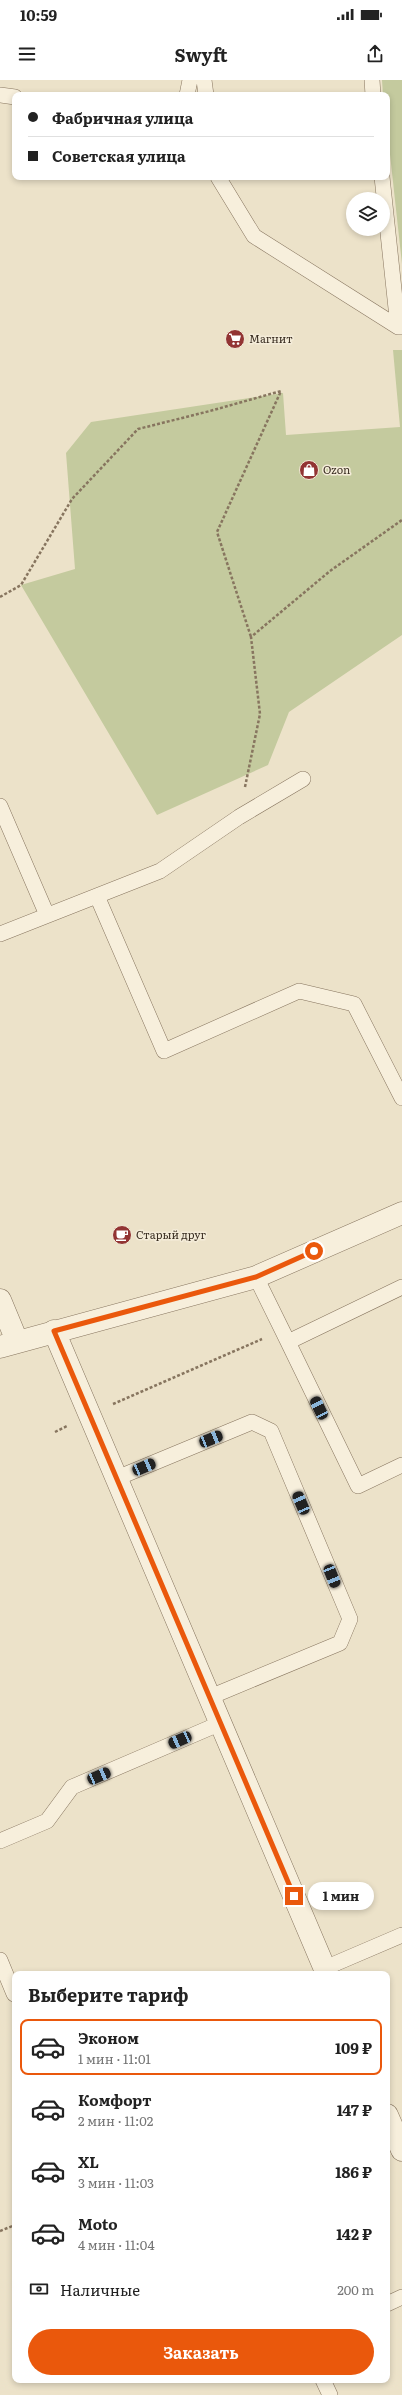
<!DOCTYPE html>
<html lang="ru">
<meta charset="utf-8">
<style>
:root{--surface:#fff;--page:#f2f2f2;--text:#222;--muted:#767676;--line:#e0e0e0;--accent:#ea580c}
body{margin:0;font-family:Literata,serif;background:var(--page);color:var(--text);height:100vh;display:flex;flex-direction:column;font-size:15px;white-space:nowrap}
*{box-sizing:border-box;margin:0}
p{font-size:13px;color:var(--muted)}
.icon{flex:none;width:22px;height:22px;fill:none;stroke:currentColor;stroke-width:2;stroke-linecap:round;stroke-linejoin:round}
.map{position:relative;flex:1;overflow:hidden}
.side{position:absolute;left:12px;top:1891px;width:378px;height:412px;display:flex;flex-direction:column;background:var(--surface);border-radius:8px;box-shadow:0 2px 6px #0003}
.side>*{flex:none}
.guide{position:absolute;left:12px;top:12px;width:378px;height:88px;border-radius:8px;box-shadow:0 2px 6px #0003;display:grid;align-content:center;height:88px;padding:0 16px;background:var(--surface)}
.tools{position:absolute;left:346px;top:112px;display:grid;gap:8px}
.tools a{display:grid;place-items:center;width:44px;height:44px;border-radius:50%;background:var(--surface);box-shadow:0 2px 6px #0003;font-size:20px}
.end{position:absolute;width:18px;height:18px;margin:-9px;border:5px solid #ea580c;background:#fff;box-shadow:0 0 0 2px #fff}
.from{border-radius:50%}
.bubble{position:absolute;height:28px;border-radius:14px;background:var(--surface);box-shadow:0 2px 6px #0003;font-size:13px;font-weight:700;line-height:28px;text-align:center}
.car{position:absolute;width:12px;height:24px;margin:-12px -6px;border-radius:5px;box-shadow:0 0 3px 1px #0007;background:linear-gradient(#222 24%,#8ab4d8 0 40%,#222 0 76%,#8ab4d8 0 86%,#222 0)}
.guide b{display:flex;align-items:center;gap:14px;height:38px;font-size:15px}
.guide b+b{border-top:1px solid var(--line)}
.guide i{width:10px;height:10px;background:var(--text)}
ul{padding:0;list-style:none}
li{display:flex;align-items:center;gap:12px;height:56px;margin:0 8px 6px;padding:0 8px;border:2px solid transparent;border-radius:8px}
li div{flex:1}
li b{display:block;font-size:15px}
li em{font-style:normal;font-weight:700}
li.selected{border-color:var(--accent)}
li>.icon{width:36px;height:36px;stroke-width:1.5}
h2{padding:0 16px;font-size:18px;line-height:48px}
.pay{display:flex;align-items:center;gap:10px;height:44px;padding:0 16px;font-size:15px}
.pay p{margin-inline-start:auto}
.cta{display:flex;gap:8px;margin-top:auto;padding:8px 16px}
.cta a{flex:1;height:46px;border-radius:24px;background:var(--accent);color:#fff;font-size:16px;font-weight:700;line-height:46px;text-align:center}
.status{display:flex;justify-content:space-between;align-items:center;height:28px;padding:0 20px;background:var(--surface);direction:ltr}
.status svg{height:11px;fill:currentColor}
header{display:flex;justify-content:space-between;align-items:center;height:52px;padding:0 16px;background:var(--surface);font-size:18px;font-weight:700}
.map>svg:first-child{display:block}
.green{fill:#c4ca9e}
.lines{fill:none;stroke-linecap:round;stroke-linejoin:round}
.service-casing{stroke:#87755f;stroke-width:16}
.minor-casing{stroke:#87755f;stroke-width:23}
.tertiary-casing{stroke:#87755f;stroke-width:23}
.path{stroke:#87755f;stroke-width:2.5;stroke-dasharray:3 2;stroke-linecap:butt}
.service{stroke:#f7efdc;stroke-width:15}
.minor{stroke:#f7efdc;stroke-width:22}
.tertiary{stroke:#f7efdc;stroke-width:22}
.route{stroke:#ea580c;stroke-width:5}
.labels{text-anchor:middle;stroke-width:3;stroke-linejoin:round;paint-order:stroke}
.poi-label{font-size:11px;fill:#392d21;stroke:#f4ecd9;text-anchor:start}
</style>
<div class="status"><b>10:59</b><svg viewBox="0 0 49 12"><path d="M0 12V9h3v3zM5 12V6h3v6zM10 12V3h3v9zM15 12V0h3v12zM26 1h20v11H26zM47 4h2v5h-2z"/></svg></div>
<header><svg class="icon" aria-label="menu" viewBox="0 0 24 24"><path d="M4 6h16M4 12h16M4 18h16"/></svg>Swyft<svg class="icon" aria-label="share" viewBox="0 0 24 24"><path d="M12 15V3M7 8l5-5 5 5M5 13v7h14v-7"/></svg></header>
<div class="map">
<svg width="402" height="2315" viewBox="0 0 402 2315">
<rect width="100%" height="100%" fill="#ece2c9"/>
<!-- green -->
<path class="green" d="M382 0H402V184L387 47V15H383Z
M393 270H402V555L289 632 268 685 157 735 21 505 75 489 66 373 91 342 283 313 286 355 400 347Z"/>
<g class="lines">
<defs>
<path id="service" d="M204 0 206 15
M372 0 373 15
M0 15 15 17
M187 15 190 0
M218 97 254 156 398 247
M382 97 398 247H402
M0 726 47 835
M97 816 164 971 299 911 354 924 402 1018
M0 854 160 791 239 737 303 699
M256 1197 288 1262 402 1207
M288 1262 358 1406 402 1385
M117 1398 252 1342 271 1351 350 1539 340 1563 210 1617
M0 1761 47 1741 72 1707 221 1643
M0 1880 14 1914
M325 1888 402 1855
M387 2224 402 2217
M323 2300 330 2315"/>
<path id="minor" d="M0 1220 17 1261
M54 1251 327 1894
M387 2035 402 2070"/>
<path id="tertiary" d="M0 1267 256 1197 402 1133"/>
</defs>
<!-- service casing -->
<use href="#service" class="service-casing"/>
<!-- minor casing -->
<use href="#minor" class="minor-casing"/>
<!-- tertiary casing -->
<use href="#tertiary" class="tertiary-casing"/>
<!-- path -->
<path class="path" d="M0 517 21 505 72 419 138 349 210 331 281 311 217 452 251 557
M245 707 260 634 251 557 330 491 402 440
M113 1324 262 1259
M55 1352 67 1346
M0 2151 15 2145"/>
<!-- service -->
<use href="#service" class="service"/>
<!-- minor -->
<use href="#minor" class="minor"/>
<!-- tertiary -->
<use href="#tertiary" class="tertiary"/>
</g>
<g class="lines">
<!-- route -->
<path class="route" d="M294 1816 54 1251 256 1197 314 1171"/>
</g>
<!-- icons -->
<defs>
<symbol id="supermarket-disc" viewBox="-11 -11 22 22"><circle r="9.5" fill="#923433" stroke="#f4ecd9"/><path d="M-6-5.5h2.5l.6 2H6L4.5 2H-2.5L-4.4-4H-6ZM-1.5 3.2a1.3 1.3 0 1 0 .1 0ZM3 3.2a1.3 1.3 0 1 0 .1 0Z" fill="#fff"/></symbol>
<symbol id="shop-disc" viewBox="-11 -11 22 22"><circle r="9.5" fill="#923433" stroke="#f4ecd9"/><path d="M-5-2.5h2.3a2.7 3.5 0 0 1 5.4 0H5L5.5 6h-11ZM-1.5-2.5h3a1.5 2.3 0 0 0-3 0Z" fill="#fff"/></symbol>
<symbol id="cafe-disc" viewBox="-11 -11 22 22"><circle r="9.5" fill="#923433" stroke="#f4ecd9"/><path d="M-5.5-4.5H6V0H3Q3 3.5 0 3.5H-2.5Q-5.5 3.5-5.5 0ZM3-3.2v2h1.7v-2ZM-6 4.5H4V6H-6Z" fill="#fff"/></symbol>
</defs>
<g fill-rule="evenodd">
<use href="#supermarket-disc" x="224" y="248" width="22" height="22"/>
<use href="#shop-disc" x="298" y="379" width="22" height="22"/>
<use href="#cafe-disc" x="111" y="1144" width="22" height="22"/>
</g>
<g class="labels">
<!-- poi labels -->
<g class="poi-label">
<text x="249" y="263">Магнит</text>
<text x="323" y="394">Ozon</text>
<text x="136" y="1159">Старый друг</text>
</g>
</g>
</svg>
<div class="tools">
<a><svg class="icon" aria-label="layers" viewBox="0 0 24 24"><path d="M12 4l9 5-9 5-9-5zM3 14l9 5 9-5"/></svg></a>
</div>
<i class="end from" style="left:314px;top:1171px"></i>
<i class="end" style="left:294px;top:1816px"></i>
<div class="bubble" style="left:308px;top:1802px;width:66px">1 мин</div>
<i class="car" style="left:319px;top:1328px;rotate:334deg"></i>
<i class="car" style="left:211px;top:1359px;rotate:68deg"></i>
<i class="car" style="left:144px;top:1387px;rotate:67deg"></i>
<i class="car" style="left:301px;top:1423px;rotate:337deg"></i>
<i class="car" style="left:332px;top:1496px;rotate:158deg"></i>
<i class="car" style="left:180px;top:1660px;rotate:246deg"></i>
<i class="car" style="left:99px;top:1696px;rotate:67deg"></i>
<div class="guide">
<b><i class="from"></i>Фабричная улица</b>
<b><i></i>Советская улица</b>
</div>
<section class="side">
<h2>Выберите тариф</h2>
<ul>
<li class="selected"><svg class="icon" aria-label="car" viewBox="0 0 24 24"><path d="M5 17H2v-5l4-1 3-4h7l3 4 3 1v5h-3M9 17h6M6 11h13"/><circle cx="7" cy="17" r="2"/><circle cx="17" cy="17" r="2"/></svg><div><b>Эконом</b><p>1 мин · 11:01</p></div><em>109 ₽</em></li>
<li><svg class="icon" aria-label="car" viewBox="0 0 24 24"><path d="M5 17H2v-5l4-1 3-4h7l3 4 3 1v5h-3M9 17h6M6 11h13"/><circle cx="7" cy="17" r="2"/><circle cx="17" cy="17" r="2"/></svg><div><b>Комфорт</b><p>2 мин · 11:02</p></div><em>147 ₽</em></li>
<li><svg class="icon" aria-label="car" viewBox="0 0 24 24"><path d="M5 17H2v-5l4-1 3-4h7l3 4 3 1v5h-3M9 17h6M6 11h13"/><circle cx="7" cy="17" r="2"/><circle cx="17" cy="17" r="2"/></svg><div><b>XL</b><p>3 мин · 11:03</p></div><em>186 ₽</em></li>
<li><svg class="icon" aria-label="car" viewBox="0 0 24 24"><path d="M5 17H2v-5l4-1 3-4h7l3 4 3 1v5h-3M9 17h6M6 11h13"/><circle cx="7" cy="17" r="2"/><circle cx="17" cy="17" r="2"/></svg><div><b>Moto</b><p>4 мин · 11:04</p></div><em>142 ₽</em></li>
</ul>
<div class="pay"><svg class="icon" aria-label="cash" viewBox="0 0 24 24"><path d="M3 7h18v10H3z"/><circle cx="12" cy="12" r="2"/></svg>Наличные<p>200 m</p></div>
<div class="cta"><a>Заказать</a></div>
</section>
</div>
